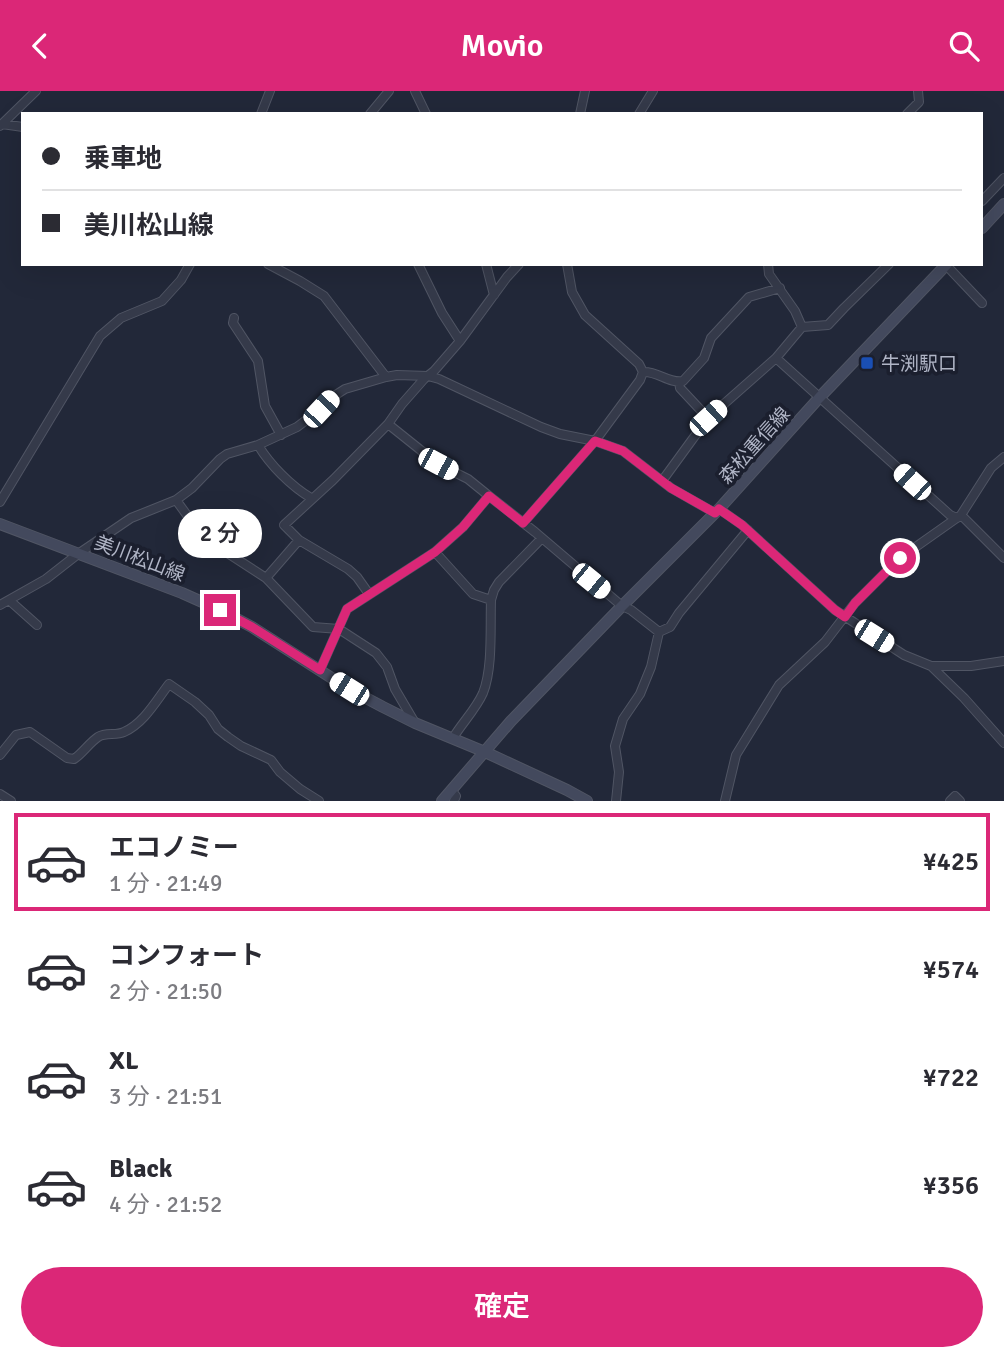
<!DOCTYPE html>
<html lang="ja">
<meta charset="utf-8">
<style>
:root{--surface:#fff;--page:#f2f2f3;--text:#2b2b33;--muted:#7c7c81;--line:#e1e1e2;--accent:#db2777}
body{margin:0;font-family:Signika,"Noto Sans JP",sans-serif;background:var(--page);color:var(--text);height:100vh;display:flex;flex-direction:column;font-size:26px;white-space:nowrap}
*{box-sizing:border-box;margin:0}
p{font-size:23px;color:var(--muted)}
.icon{flex:none;width:38px;height:38px;fill:none;stroke:currentColor;stroke-width:2;stroke-linecap:round;stroke-linejoin:round}
.map{position:relative;height:710px;overflow:hidden}
.side{display:flex;flex-direction:column;background:var(--surface);flex:1}
.side>*{flex:none}
.banner{position:absolute;left:21px;top:21px;width:962px;height:154px;border-radius:0px;box-shadow:0 7px 28px #0002;display:grid;align-content:center;height:154px;padding:0 21px;background:var(--surface)}
.end{position:absolute;width:32px;height:32px;margin:-16px;border:9px solid #db2777;background:#fff;box-shadow:0 0 0 4px #fff}
.from{border-radius:50%}
.bubble{position:absolute;height:49px;border-radius:24px;background:var(--surface);box-shadow:0 7px 28px #0002;font-size:23px;font-weight:600;line-height:49px;text-align:center}
.car{position:absolute;width:21px;height:42px;margin:-21px -10px;border-radius:9px;box-shadow:0 0 5px 2px #0007;background:linear-gradient(#fff 24%,#345 0 40%,#fff 0 76%,#345 0 86%,#fff 0)}
.banner b{display:flex;align-items:center;gap:24px;height:66px;font-size:26px}
.banner b+b{border-top:2px solid var(--line)}
.banner i{width:18px;height:18px;background:var(--text)}
ul{padding:12px 0 0;list-style:none}
li{display:flex;align-items:center;gap:21px;height:98px;margin:0 14px 10px;padding:0 7px;border:4px solid transparent;border-radius:0px}
li div{flex:1}
li b{display:block;font-size:26px}
li em{font-style:normal;font-weight:600}
li.current{border-color:var(--accent)}
li>.icon{width:63px;height:63px;stroke-width:1.5}
.cta{display:flex;gap:14px;margin-top:auto;padding:14px 21px}
.cta a{flex:1;height:80px;border-radius:42px;background:var(--accent);color:#fff;font-size:28px;font-weight:600;line-height:80px;text-align:center}
header{display:flex;justify-content:space-between;align-items:center;height:91px;padding:0 21px;background:var(--accent);color:#fff;font-size:32px;font-weight:600}
.map>svg:first-child{display:block}
.lines{fill:none;stroke-linecap:round;stroke-linejoin:round}
.street-casing{stroke:#505564;stroke-width:10}
.secondary-casing{stroke:#505564;stroke-width:12}
.street{stroke:#353a4a;stroke-width:8}
.secondary{stroke:#43495d;stroke-width:10}
.route{stroke:#db2777;stroke-width:9}
.transit-dot{fill:#1a4fb4;stroke:#1b1f2e;stroke-width:2.5}
.labels{text-anchor:middle;stroke-width:7;stroke-linejoin:round;paint-order:stroke}
.poi-label{font-size:19px;fill:#b0b5c6;stroke:#1b1f2e;text-anchor:start}
.street-label{font-size:19px;fill:#b0b5c6;stroke:#1b1f2e}
</style>
<header><svg class="icon" aria-label="back" viewBox="0 0 24 24"><path d="M15 5l-7 7 7 7"/></svg>Movio<svg class="icon" aria-label="search" viewBox="0 0 24 24"><circle cx="10" cy="10" r="6"/><path d="M15 15l6 6"/></svg></header>
<div class="map">
<svg width="1004" height="710" viewBox="0 0 1004 710">
<rect width="100%" height="100%" fill="#222839"/>
<g class="lines">
<defs>
<path id="street" d="M415 0 426 23
M261 23 270 0
M370 23 389 0
M580 23 585 0
M639 23 653 0
M907 23 919 11 918 0
M2 33 23 36
M0 35 36 0
M982 110 1004 87
M268 173 300 190 324 205 386 286
M418 173 442 222 460 250
M486 173 494 204
M768 173 769 183 795 220 802 236
M946 174 982 212
M234 227 233 232 258 270 265 315 281 344
M776 267 950 424 957 427
M643 281C658 280 669 293 683 290L704 267 711 247 749 206 780 197
M679 291 680 297 708 327
M388 333 438 373 468 388 489 405
M258 354C270 374 291 395 311 407
M662 390 708 327 776 267 802 236 828 234 844 217 889 173
M176 409 200 442 209 450 266 487 313 536 339 538 376 562 387 576 395 598 415 632
M0 411 100 245 121 227 162 210 181 189 190 173
M719 418 742 434 835 519 904 564 931 575H971L1004 570
M961 424 1004 467
M523 432 595 350 640 289 643 281 639 273 585 224 572 201 567 173
M435 461 473 503 491 509
M266 487 299 449
M369 503 357 486 348 478 299 449 284 434 333 389 388 333 402 313 424 288 434 280 460 250 507 186 519 173
M9 509 37 534
M0 514 46 488 78 463 131 427 176 409 192 397 220 368 227 363 258 354 297 336 321 318 334 305 345 298 386 286 397 284 428 285 439 288 541 336 560 343 595 350 623 360 671 397 715 422
M659 541 670 536 679 522 748 439
M931 575 964 607 1004 652
M320 579 347 518 435 461 463 436 489 405 535 441 622 515 631 519 659 541 651 576 640 603 623 628 615 655 619 681 616 710
M453 647C462 632 476 618 483 602 493 577 490 536 491 509L494 499 499 491 542 447
M0 664 16 644 30 641 67 667 74 668C83 662 89 652 98 646 106 641 116 645 124 641 144 632 156 610 169 593L195 611 209 624 218 638 228 646 241 655 271 669 280 681 300 698 319 710
M452 700 456 705 454 710
M0 703 11 710
M725 710 736 664 779 594 825 551 855 512 900 467 961 424 991 377 1004 366
M950 710 955 705 960 710"/>
<path id="secondary" d="M982 137 1004 113
M0 433 182 502 220 519 252 536 349 598 383 616 415 632 485 661 567 699 587 710
M442 710 511 630 622 515 719 418 819 307 947 173"/>
</defs>
<!-- street casing -->
<use href="#street" class="street-casing"/>
<!-- secondary casing -->
<use href="#secondary" class="secondary-casing"/>
<!-- street -->
<use href="#street" class="street"/>
<!-- secondary -->
<use href="#secondary" class="secondary"/>
</g>
<g class="lines">
<!-- route -->
<path class="route" d="M220 519 252 536 320 579 347 518 435 461 463 436 489 405 523 432 595 350 623 360 671 397 715 422 719 418 742 434 835 519 845 526 855 512 900 467"/>
</g>
<!-- markers -->
<rect class="transit-dot" x="860" y="265" width="14" height="14" rx="3.5"/>
<g class="labels">
<!-- poi labels -->
<g class="poi-label">
<text x="881" y="279">牛渕駅口</text>
</g>
<!-- street labels -->
<g class="street-label">
<text transform="translate(754 354) rotate(-48)" y="7">森松重信線</text>
<text transform="translate(140 467) rotate(21)" y="7">美川松山線</text>
</g>
</g>
</svg>
<i class="end from" style="left:900px;top:467px"></i>
<i class="end" style="left:220px;top:519px"></i>
<div class="bubble" style="left:178px;top:418px;width:84px">2 分</div>
<i class="car" style="left:321px;top:318px;rotate:43deg"></i>
<i class="car" style="left:708px;top:327px;rotate:48deg"></i>
<i class="car" style="left:438px;top:373px;rotate:118deg"></i>
<i class="car" style="left:912px;top:391px;rotate:312deg"></i>
<i class="car" style="left:591px;top:490px;rotate:129deg"></i>
<i class="car" style="left:874px;top:545px;rotate:122deg"></i>
<i class="car" style="left:349px;top:598px;rotate:302deg"></i>
<div class="banner">
<b><i class="from"></i>乗車地</b>
<b><i></i>美川松山線</b>
</div>
</div>
<section class="side">
<ul>
<li class="current"><svg class="icon" aria-label="car" viewBox="0 0 24 24"><path d="M5 17H2v-5l4-1 3-4h7l3 4 3 1v5h-3M9 17h6M6 11h13"/><circle cx="7" cy="17" r="2"/><circle cx="17" cy="17" r="2"/></svg><div><b>エコノミー</b><p>1 分 · 21:49</p></div><em>¥425</em></li>
<li><svg class="icon" aria-label="car" viewBox="0 0 24 24"><path d="M5 17H2v-5l4-1 3-4h7l3 4 3 1v5h-3M9 17h6M6 11h13"/><circle cx="7" cy="17" r="2"/><circle cx="17" cy="17" r="2"/></svg><div><b>コンフォート</b><p>2 分 · 21:50</p></div><em>¥574</em></li>
<li><svg class="icon" aria-label="car" viewBox="0 0 24 24"><path d="M5 17H2v-5l4-1 3-4h7l3 4 3 1v5h-3M9 17h6M6 11h13"/><circle cx="7" cy="17" r="2"/><circle cx="17" cy="17" r="2"/></svg><div><b>XL</b><p>3 分 · 21:51</p></div><em>¥722</em></li>
<li><svg class="icon" aria-label="car" viewBox="0 0 24 24"><path d="M5 17H2v-5l4-1 3-4h7l3 4 3 1v5h-3M9 17h6M6 11h13"/><circle cx="7" cy="17" r="2"/><circle cx="17" cy="17" r="2"/></svg><div><b>Black</b><p>4 分 · 21:52</p></div><em>¥356</em></li>
</ul>
<div class="cta"><a>確定</a></div>
</section>
